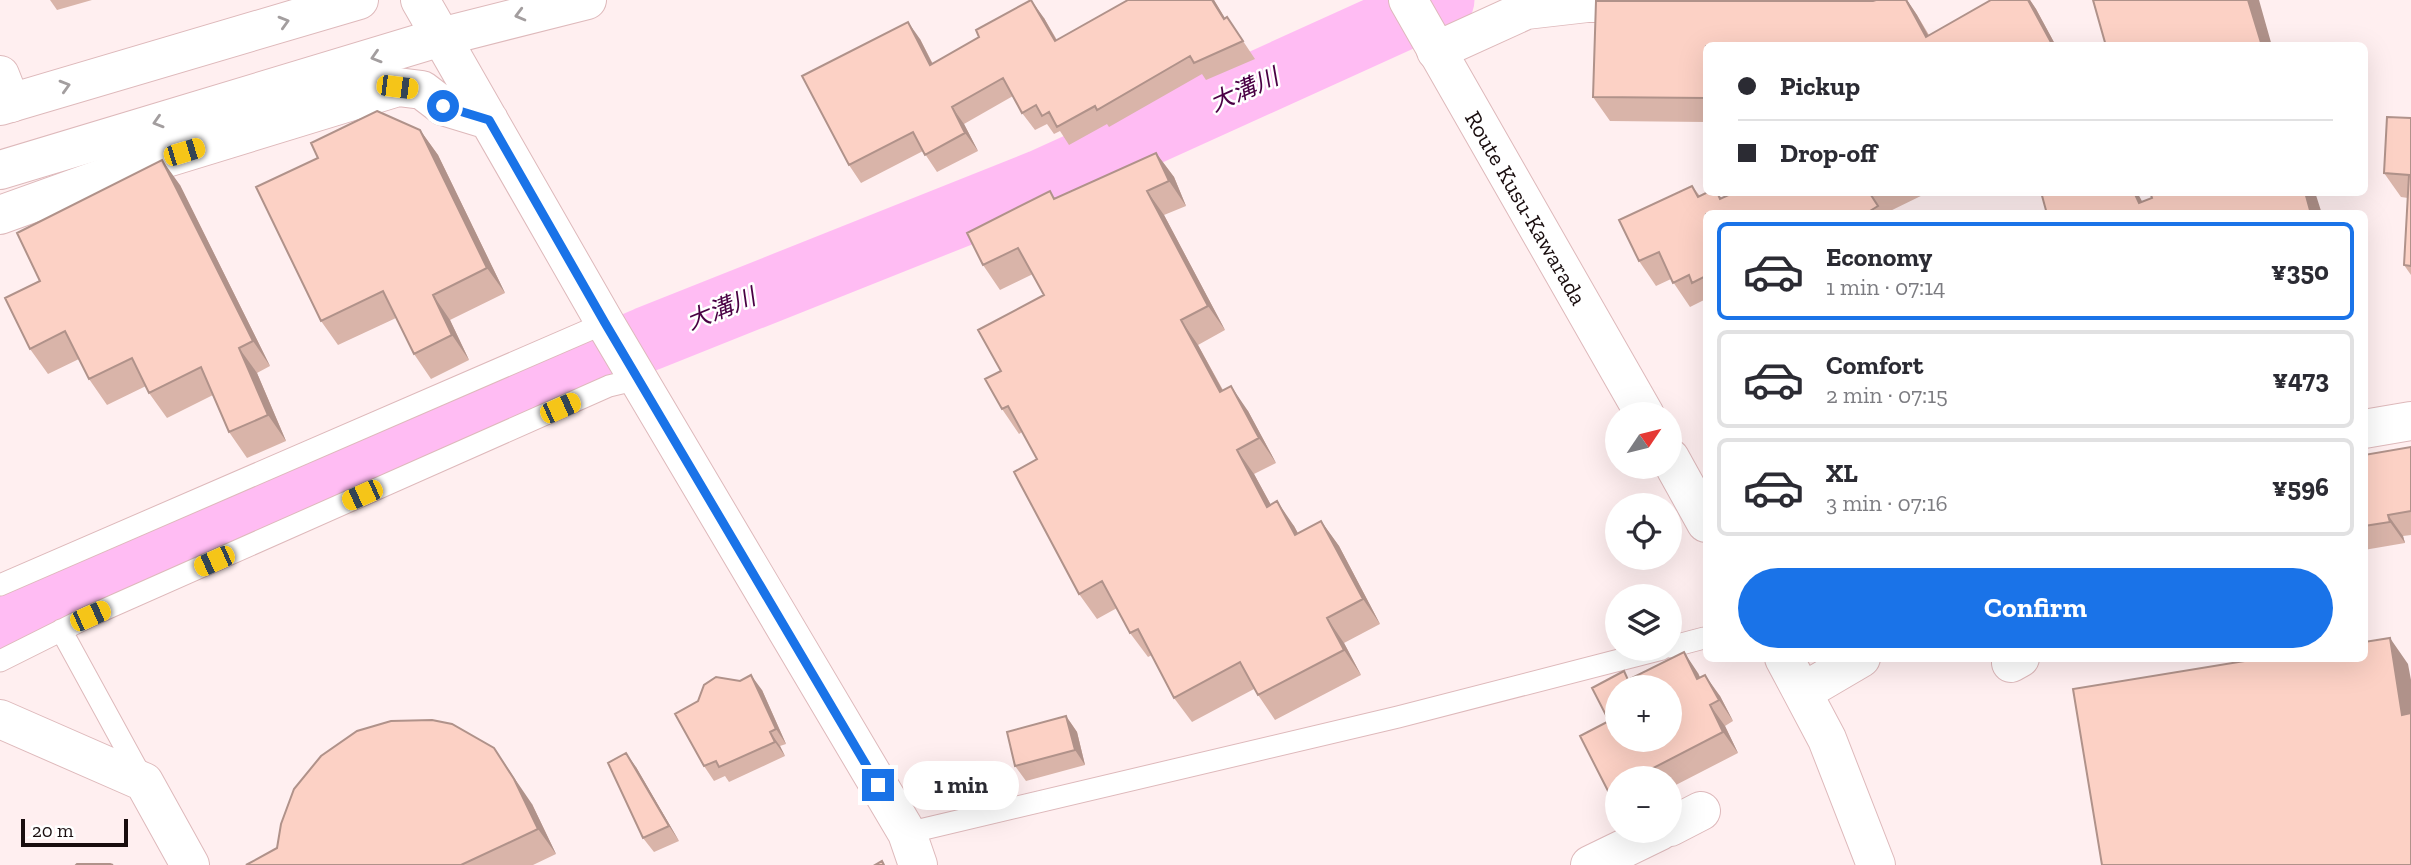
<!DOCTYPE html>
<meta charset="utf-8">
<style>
:root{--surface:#fff;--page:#f2f2f3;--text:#2b2b33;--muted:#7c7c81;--line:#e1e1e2;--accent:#1a73e8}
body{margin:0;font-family:"Zilla Slab","Noto Sans JP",serif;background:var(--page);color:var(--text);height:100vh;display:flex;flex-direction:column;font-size:26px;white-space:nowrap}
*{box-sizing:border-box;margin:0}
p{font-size:23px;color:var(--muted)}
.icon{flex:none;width:38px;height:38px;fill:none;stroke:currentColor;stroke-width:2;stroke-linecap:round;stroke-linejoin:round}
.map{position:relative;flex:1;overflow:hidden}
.drawer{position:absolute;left:1703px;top:210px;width:665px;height:452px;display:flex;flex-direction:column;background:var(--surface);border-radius:10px;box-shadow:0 7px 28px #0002}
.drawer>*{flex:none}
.guide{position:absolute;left:1703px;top:42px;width:665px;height:154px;border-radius:10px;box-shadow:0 7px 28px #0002;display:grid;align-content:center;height:154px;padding:0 35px;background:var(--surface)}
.needle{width:46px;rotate:55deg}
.tools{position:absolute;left:1605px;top:402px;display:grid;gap:14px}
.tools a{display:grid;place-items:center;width:77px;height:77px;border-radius:50%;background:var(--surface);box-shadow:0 7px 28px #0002;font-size:35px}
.scale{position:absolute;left:21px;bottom:18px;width:107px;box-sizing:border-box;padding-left:7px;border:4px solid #190d0e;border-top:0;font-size:19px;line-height:24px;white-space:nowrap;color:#190d0e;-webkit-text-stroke:5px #fff;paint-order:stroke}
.end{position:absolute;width:32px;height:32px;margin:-16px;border:9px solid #1a73e8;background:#fff;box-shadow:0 0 0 4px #fff}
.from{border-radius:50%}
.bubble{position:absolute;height:49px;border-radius:24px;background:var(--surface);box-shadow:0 7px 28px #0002;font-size:23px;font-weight:700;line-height:49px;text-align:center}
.car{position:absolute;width:21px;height:42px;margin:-21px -10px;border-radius:9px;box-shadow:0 0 5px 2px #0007;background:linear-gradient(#f5c518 24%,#345 0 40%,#f5c518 0 76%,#345 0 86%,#f5c518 0)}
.guide b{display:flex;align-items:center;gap:24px;height:66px;font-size:26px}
.guide b+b{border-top:2px solid var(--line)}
.guide i{width:18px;height:18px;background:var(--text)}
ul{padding:12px 0 0;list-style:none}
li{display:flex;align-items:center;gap:21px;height:98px;margin:0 14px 10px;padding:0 21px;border:4px solid var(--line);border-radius:10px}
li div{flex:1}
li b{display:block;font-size:26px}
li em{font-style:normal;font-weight:700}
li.current{border-color:var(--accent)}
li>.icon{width:63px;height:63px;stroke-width:1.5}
.button{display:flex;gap:14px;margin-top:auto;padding:14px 35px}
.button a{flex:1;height:80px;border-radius:42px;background:var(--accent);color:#fff;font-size:28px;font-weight:700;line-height:80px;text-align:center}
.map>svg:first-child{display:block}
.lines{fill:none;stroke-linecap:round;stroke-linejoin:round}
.river{stroke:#ffbcf3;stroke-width:65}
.service-casing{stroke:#deb9bb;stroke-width:23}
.minor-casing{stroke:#deb9bb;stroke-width:40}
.secondary-casing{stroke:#deb9bb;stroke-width:40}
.trunk-casing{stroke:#deb9bb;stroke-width:40}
.service{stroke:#fff;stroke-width:21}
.minor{stroke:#fff;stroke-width:38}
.secondary{stroke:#fff;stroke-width:38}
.trunk{stroke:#fff;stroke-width:38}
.wall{fill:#d9b4a9}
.shaded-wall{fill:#b0928a}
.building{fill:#fcd1c5;stroke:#b0928a;stroke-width:2;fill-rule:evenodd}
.oneway{stroke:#a39e9f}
.route{stroke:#1a73e8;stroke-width:9}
.labels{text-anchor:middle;stroke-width:5;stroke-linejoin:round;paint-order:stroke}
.street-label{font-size:23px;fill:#190d0e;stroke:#fff}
.water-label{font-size:24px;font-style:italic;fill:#4a0044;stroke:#fff}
</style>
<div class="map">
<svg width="2411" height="865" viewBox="0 0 2411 865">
<rect width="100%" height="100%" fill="#ffeff0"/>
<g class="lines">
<!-- river -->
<path class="river" d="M0 617 647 339 1041 182 1442 0"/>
<defs>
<path id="service" d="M0 585 605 323
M61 630 142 778
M1670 647 1704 638
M0 661 90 616 609 386 638 379
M907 833 1398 717 1662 649"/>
<path id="minor" d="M420 0 605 323 907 833 918 865
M1436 51 1526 10 1587 3H1647
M0 75 11 103
M0 215 111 175 398 87 422 90 443 106 489 120
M2364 429 2411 421
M2011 663 2020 658
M1803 692 1861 658
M0 719 144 782 190 865
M1670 827 1701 811
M1590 865 1660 831"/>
<path id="secondary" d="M1408 0 1645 415
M1670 458 1706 523
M1784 658 1827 739 1876 865"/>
<path id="trunk" d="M0 106 359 0
M0 170 441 37 587 0"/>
</defs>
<!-- service casing -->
<use href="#service" class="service-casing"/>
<!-- minor casing -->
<use href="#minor" class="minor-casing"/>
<!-- secondary casing -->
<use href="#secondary" class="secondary-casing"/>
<!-- trunk casing -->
<use href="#trunk" class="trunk-casing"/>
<!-- service -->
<use href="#service" class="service"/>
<!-- minor -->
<use href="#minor" class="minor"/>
<!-- secondary -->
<use href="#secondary" class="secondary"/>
<!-- trunk -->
<use href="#trunk" class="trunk"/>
</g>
<!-- wall -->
<path class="wall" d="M50 0H92L57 10Z
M1128 0H1214L1225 18 1227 17 1255 59 1206 80 1202 74 1109 127 1107 124 1069 145 1060 131 1054 134 1047 124 1035 130 1022 113 1013 96 964 124 978 151 937 172 923 151 861 183 849 165 920 39 933 64 1044 18 1057 40Z
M1876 0H1907L1917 15 1929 35 1991 0H2030L2036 9 2056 46H1706V122L1610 121 1593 97 1596 1H1873Z
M2411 118V275L2404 265 2408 198 2401 197 2384 173Z
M420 130 438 155 505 293 450 320 469 360 431 379 414 354 396 318 338 345 321 321Z
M1156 153 1174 177 1186 206 1164 215 1225 330 1198 345 1223 390 1248 411 1276 463 1254 474 1271 505 1294 526 1298 533 1321 521 1339 546 1380 624 1344 643 1361 675 1275 720 1254 689 1192 722 1174 698 1152 655 1148 657 1130 633 1117 608 1097 619 1079 594 1037 459 1022 432 1019 434 1002 409 1001 371 1044 295 1033 274 1000 290 983 265 1055 198Z
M180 185 270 366 257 373 286 441 247 458 229 432 213 395 167 418 149 393 146 386 107 405 89 379 79 359 48 374 30 349 40 281Z
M1692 186 1700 196 1708 192H1717L1722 199 1735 192H1929L1884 214H1706V303L1704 300 1690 307 1671 279 1656 286 1639 261Z
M2411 447V535L2403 536 2405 543 2364 550V455Z
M1698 673 1700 678 1720 696 1733 721 1725 726 1738 753 1670 788V779H1617V803L1608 791 1609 721 1629 679Z
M762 690 786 744 780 746 785 756 729 782 725 776 714 781 704 766Z
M1066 716 1077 732 1085 765 1026 781 1015 766Z
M636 767 679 841 654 852 643 838Z
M532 804 556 854 533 865H246L277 848Z"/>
<!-- shaded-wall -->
<path class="shaded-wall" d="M1031 0 1044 18 1067 59 1055 41Z
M1212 0H1214L1236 37 1224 19Z
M1906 0H1907L1917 15 1934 46 1926 37Z
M2028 0H2030L2036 9 2056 46H2053Z
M2248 0H2259L2272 46H2262Z
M908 22 920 39 942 83 930 65Z
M952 107 964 124 978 151 965 133Z
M420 130 438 155 505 293 487 268Z
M1156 153 1174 177 1186 206 1169 181Z
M162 160 180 185 270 366 253 341Z
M1147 191 1164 215 1225 330 1208 306Z
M2134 192H2137L2149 214 2139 203Z
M2305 192H2315L2322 214H2311Z
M433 295 450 320 469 360 452 335Z
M1181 320 1198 345 1237 417 1220 392Z
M239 348 257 373 286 441 268 415Z
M1231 386 1248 411 1276 463 1259 438Z
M1237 450 1254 474 1285 531 1267 507Z
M1277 501 1294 526 1312 560 1295 535Z
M2388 515 2403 536 2405 543 2390 522Z
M1321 521 1339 546 1380 624 1363 599Z
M1327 618 1344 643 1361 675 1344 650Z
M2390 638 2408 664 2411 680V727L2402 715Z
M1684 652 1698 673 1711 700 1697 679Z
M751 675 762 690 786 744 776 729Z
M1705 675 1720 696 1733 721 1719 700Z
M1710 705 1725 726 1738 753 1723 732Z
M1066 716 1077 732 1085 765 1075 750Z
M770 732 780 746 785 756 775 742Z
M494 748 532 804 556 854 538 829Z
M626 753 636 767 679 841 669 826Z"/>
<!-- building -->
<path class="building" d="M1031 0 1055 41 1128 0H1212L1224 19 1227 17 1243 41 1194 63 1190 56 1097 110 1095 106 1057 127 1049 112 1042 116 1036 105 1022 113 1003 78 952 107 965 133 925 155 913 132 849 165 802 76 908 22 930 65 979 37 976 30Z
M1876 0H1906L1926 37 1991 0H2028L2053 46H1706V98L1593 97 1596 1H1873Z
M2093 0H2248L2262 46H2106Z
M377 111 420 130 487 268 433 295 452 335 414 354 383 291 321 321 256 187 318 158 311 143Z
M2387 117 2411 118V266L2404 265 2409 175 2384 173Z
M1156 153 1169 181 1147 191 1208 306 1181 320 1220 392 1231 386 1259 438 1237 450 1267 507 1277 501 1295 535 1321 521 1363 599 1327 618 1344 650 1258 695 1240 662 1174 698 1138 629 1130 633 1102 581 1079 594 1014 472 1037 459 1008 406 1002 409 985 379 1001 371 978 330 1044 295 1018 248 983 265 967 233 1050 191 1054 199Z
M162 160 253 341 239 348 268 415 229 432 201 367 149 393 132 358 89 379 65 331 30 349 5 298 40 281 17 233Z
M1692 186 1698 197 1708 192H1717L1720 199 1735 192H1869L1878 206 1865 214H1706V276L1692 283 1689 275 1673 283 1659 252 1639 261 1619 220Z
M2041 192H2134L2139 203 2152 198 2150 192H2305L2311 214H2047Z
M2411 447V511L2388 515 2390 522 2364 526V455Z
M2390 638 2402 715 2411 713V865H2102L2073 689 2263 658H2364V642Z
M1684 652 1697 679 1705 675 1719 700 1710 705 1723 732 1632 779H1617V787L1608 791 1580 736 1609 721 1592 688 1624 671 1628 680ZM1617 688H1670V740H1617Z
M751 675 776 729 770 732 775 742 719 767 716 761 704 766 675 714 698 701 704 685 716 677 740 681Z
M1066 716 1075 750 1015 766 1007 732Z
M432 720 452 724 494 748 514 779 538 829 461 865H246L277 848 281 824 294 789 321 756 357 731 391 721Z
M626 753 669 826 643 838 608 763Z
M882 861 884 865H875Z
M77 864H110L113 865H76Z"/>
<!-- one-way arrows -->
<defs><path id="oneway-chevron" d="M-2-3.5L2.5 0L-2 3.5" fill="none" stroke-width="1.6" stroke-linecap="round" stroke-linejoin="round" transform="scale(1.75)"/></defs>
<g class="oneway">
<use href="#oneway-chevron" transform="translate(520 15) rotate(165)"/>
<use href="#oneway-chevron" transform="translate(284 22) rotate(-16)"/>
<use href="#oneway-chevron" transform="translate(376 57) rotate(163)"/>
<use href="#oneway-chevron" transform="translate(65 86) rotate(-16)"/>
<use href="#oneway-chevron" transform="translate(158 122) rotate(163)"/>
</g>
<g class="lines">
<!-- route -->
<path class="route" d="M443 106 489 120 605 323 878 785"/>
</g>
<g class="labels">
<!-- street labels -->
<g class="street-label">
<text transform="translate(1526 208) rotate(60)" y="8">Route Kusu-Kawarada</text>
</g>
<!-- water labels -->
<g class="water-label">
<text transform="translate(1244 90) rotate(-24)" y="8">大溝川</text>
<text transform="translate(721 309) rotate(-22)" y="8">大溝川</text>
</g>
</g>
</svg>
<div class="tools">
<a><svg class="needle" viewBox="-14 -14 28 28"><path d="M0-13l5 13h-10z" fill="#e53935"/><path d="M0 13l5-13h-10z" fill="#7c7c81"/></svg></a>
<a><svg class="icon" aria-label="locate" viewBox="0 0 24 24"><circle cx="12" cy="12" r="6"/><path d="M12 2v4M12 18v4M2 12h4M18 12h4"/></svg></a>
<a><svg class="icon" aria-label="layers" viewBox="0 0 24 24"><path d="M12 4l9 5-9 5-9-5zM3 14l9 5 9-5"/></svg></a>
<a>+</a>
<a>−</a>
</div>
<div class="scale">20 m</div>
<i class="end from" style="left:443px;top:106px"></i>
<i class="end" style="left:878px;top:785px"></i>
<div class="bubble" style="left:903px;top:761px;width:116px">1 min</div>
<i class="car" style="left:397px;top:87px;rotate:97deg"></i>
<i class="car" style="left:184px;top:152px;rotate:73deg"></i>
<i class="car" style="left:560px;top:408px;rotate:66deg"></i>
<i class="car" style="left:362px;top:495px;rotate:246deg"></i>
<i class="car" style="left:214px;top:561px;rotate:246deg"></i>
<i class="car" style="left:90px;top:616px;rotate:66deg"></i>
<div class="guide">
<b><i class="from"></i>Pickup</b>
<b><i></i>Drop-off</b>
</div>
<section class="drawer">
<ul>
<li class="current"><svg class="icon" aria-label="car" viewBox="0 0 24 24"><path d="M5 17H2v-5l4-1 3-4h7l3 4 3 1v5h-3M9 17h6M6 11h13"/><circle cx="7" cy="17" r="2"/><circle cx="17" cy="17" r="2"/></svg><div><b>Economy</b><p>1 min · 07:14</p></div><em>¥350</em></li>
<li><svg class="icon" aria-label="car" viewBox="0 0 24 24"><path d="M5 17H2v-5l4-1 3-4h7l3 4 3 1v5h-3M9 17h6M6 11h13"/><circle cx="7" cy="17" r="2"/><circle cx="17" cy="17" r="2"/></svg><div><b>Comfort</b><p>2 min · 07:15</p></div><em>¥473</em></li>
<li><svg class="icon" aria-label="car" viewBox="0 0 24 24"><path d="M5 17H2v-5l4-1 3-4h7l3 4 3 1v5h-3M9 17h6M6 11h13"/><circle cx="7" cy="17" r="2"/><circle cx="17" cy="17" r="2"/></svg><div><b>XL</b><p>3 min · 07:16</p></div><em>¥596</em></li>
</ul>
<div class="button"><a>Confirm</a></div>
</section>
</div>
